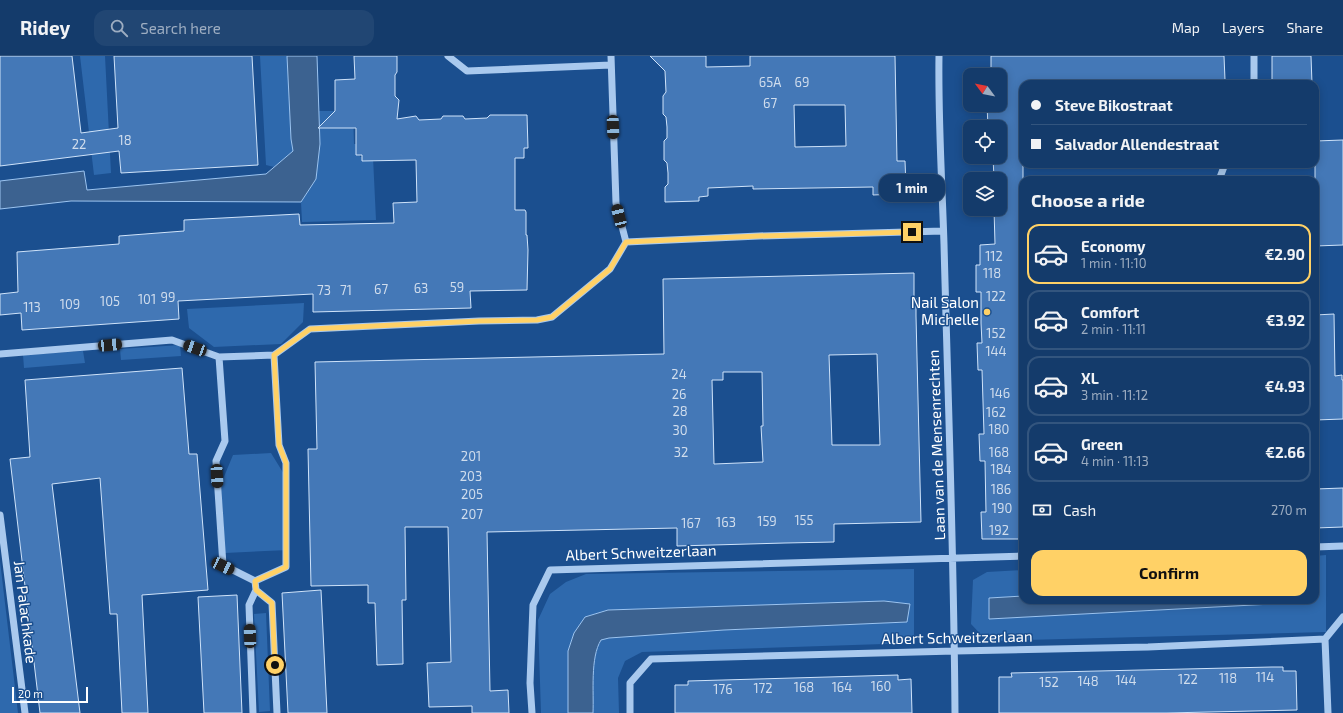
<!DOCTYPE html>
<meta charset="utf-8">
<style>
:root{--surface:#143b6b;--page:#214673;--text:#f1f3f6;--muted:#9dadc1;--line:#33557e;--accent:#ffd166}
body{margin:0;font-family:"Exo 2",sans-serif;background:var(--page);color:var(--text);height:100vh;display:flex;flex-direction:column;font-size:15px;white-space:nowrap}
*{box-sizing:border-box;margin:0}
p{font-size:13px;color:var(--muted)}
.icon{flex:none;width:22px;height:22px;fill:none;stroke:currentColor;stroke-width:2;stroke-linecap:round;stroke-linejoin:round}
.map{position:relative;flex:1;overflow:hidden}
.side{position:absolute;left:1019px;top:120px;width:300px;height:428px;display:flex;flex-direction:column;background:var(--surface);border-radius:12px;box-shadow:0 2px 10px #0003,0 0 0 1px var(--line)}
.side>*{flex:none}
.hud{position:absolute;left:1019px;top:24px;width:300px;height:88px;border-radius:12px;box-shadow:0 2px 10px #0003,0 0 0 1px var(--line);display:grid;align-content:center;height:88px;padding:0 12px;background:var(--surface)}
.needle{width:26px;rotate:302deg}
.controls{position:absolute;left:963px;top:12px;display:grid;gap:8px}
.controls a{display:grid;place-items:center;width:44px;height:44px;border-radius:8px;background:var(--surface);box-shadow:0 2px 10px #0003,0 0 0 1px var(--line);font-size:20px}
.scale{position:absolute;left:12px;bottom:10px;width:76px;box-sizing:border-box;padding-left:4px;border:2px solid #fff;border-top:0;font-size:11px;line-height:14px;white-space:nowrap;color:#fff;-webkit-text-stroke:3px #1b4f8f;paint-order:stroke}
.end{position:absolute;width:18px;height:18px;margin:-9px;border:5px solid #ffd166;background:#111;box-shadow:0 0 0 2px #111}
.from{border-radius:50%}
.bubble{position:absolute;height:28px;border-radius:12px;background:var(--surface);box-shadow:0 2px 10px #0003,0 0 0 1px var(--line);font-size:13px;font-weight:700;line-height:28px;text-align:center}
.car{position:absolute;width:12px;height:24px;margin:-12px -6px;border-radius:5px;box-shadow:0 0 3px 1px #0007;background:linear-gradient(#222 24%,#8ab4d8 0 40%,#222 0 76%,#8ab4d8 0 86%,#222 0)}
.hud b{display:flex;align-items:center;gap:14px;height:38px;font-size:15px}
.hud b+b{border-top:1px solid var(--line)}
.hud i{width:10px;height:10px;background:var(--text)}
ul{padding:0;list-style:none}
li{display:flex;align-items:center;gap:12px;height:60px;margin:0 8px 6px;padding:0 4px;border:2px solid var(--line);border-radius:12px}
li div{flex:1}
li b{display:block;font-size:15px}
li em{font-style:normal;font-weight:700}
li.selected{border-color:var(--accent)}
li>.icon{width:36px;height:36px;stroke-width:1.5}
h2{padding:0 12px;font-size:18px;line-height:48px}
.pay{display:flex;align-items:center;gap:10px;height:44px;padding:0 12px;font-size:15px}
.pay p{margin-inline-start:auto}
.button{display:flex;gap:8px;margin-top:auto;padding:8px 12px}
.button a{flex:1;height:46px;border-radius:12px;background:var(--accent);color:#111;font-size:16px;font-weight:700;line-height:46px;text-align:center}
header{display:flex;align-items:center;gap:24px;box-sizing:border-box;height:56px;padding:0 20px;background:var(--surface);border-bottom:1px solid var(--line)}
header strong{font-size:19px}
nav{display:flex;gap:22px;margin-inline-start:auto;font-size:14px}
.search{width:280px;height:36px;background:var(--page);display:flex;align-items:center;gap:10px;box-sizing:border-box;padding:0 14px;border-radius:12px;color:var(--muted);font-size:15px}
.map>svg:first-child{display:block}
.green{fill:#2e69ad}
.water{fill:#3c6290;stroke:#9cc4f0}
.building{fill:#4478b7;stroke:#cfe3fa;fill-rule:evenodd}
.lines{fill:none;stroke-linecap:round;stroke-linejoin:round}
.minor{stroke:#a9c9ee;stroke-width:7}
.route{stroke:#ffd166;stroke-width:5}
.poi-dot{fill:#ffd166;stroke:#1b4f8f;stroke-width:1.5}
.labels{text-anchor:middle;stroke-width:3;stroke-linejoin:round;paint-order:stroke}
.number-label{font-size:13px;fill:#d0dded}
.poi-label{font-size:15px;fill:#fff;stroke:#1b4f8f;text-anchor:end}
.street-label{font-size:15px;fill:#fff;stroke:#1b4f8f}
</style>
<header>
<strong>Ridey</strong>
<div class="search"><svg class="icon" aria-label="search" viewBox="0 0 24 24"><circle cx="10" cy="10" r="6"/><path d="M15 15l6 6"/></svg>Search here</div>
<nav><a>Map</a><a>Layers</a><a>Share</a></nav>
</header>
<div class="map">
<svg width="1343" height="657" viewBox="0 0 1343 657">
<rect width="100%" height="100%" fill="#1b4f8f"/>
<!-- green -->
<path class="green" d="M80 0H105L111 117 94 119Z
M260 0H287L291 83 293 95 274 111 266 109Z
M319 55H353L354 88H359L360 101H373L376 164 302 166 301 146 316 123 320 88Z
M304 247 303 266 281 288 214 291 189 272 187 253Z
M180 289 181 300 121 304 120 293Z
M83 295 85 307 24 312 23 299Z
M271 397 287 423 288 494 225 497 221 428 233 399Z
M1326 499V576L987 585 971 568 973 524 987 516 1023 514V540L989 542V563L1310 546 1311 544H1315V500Z
M0 505 18 657H0Z
M914 513V587L642 596 625 605 618 622 619 657H593C594 636 590 603 601 584L609 582 724 574 907 566 909 548 884 545 607 554 585 561 574 577 568 595V657H541L538 564 550 538 566 526 586 518Z
M266 557 270 655 259 656 254 558Z"/>
<!-- water -->
<path class="water" d="M287 0H317L320 88 316 123 301 146 71 145 0 153V125L84 115 87 134 266 118 293 95 291 83Z
M1023 540V544H1311L1310 546 989 563V542Z
M884 545 910 548 907 566 724 574 609 582 601 584C590 602 594 636 593 657H568V595L574 577 585 561 608 554Z"/>
<!-- building -->
<path class="building" d="M0 0H72L81 77 118 72 114 0H252L258 109 121 117 119 95 0 110Z
M354 0H397V16L395 19V40L399 44 397 63 416 60 419 64 441 63 443 60H463L465 63 487 62 490 59H527L528 92H524V102H515V154H525L526 156V179H527L528 194 527 234 470 235 471 252 313 256V238L178 245 179 263 22 274 21 257 0 259V238L18 236 17 196 119 188V180L184 175V164L299 158 300 169 394 167 393 147 417 146 416 104 362 105V99H356V72H318L335 55V24L355 23Z
M650 0H706V11L750 10V0H895L897 105H905L906 130H897V138L873 139V131L753 133V130L708 132V140L699 141V145L665 146V131L668 128V117L667 107 664 104V85L667 82V71L666 61 663 58V40L666 36 665 15ZM794 49H845L846 90 795 91Z
M991 0H1224L1225 24 1212 25 1211 28H1023V483H982L981 456H986L985 405H980L979 378H984L982 314H978L977 287H982L981 267V236H976V209H980V189L995 188 994 153H1000V123H994L993 101H1000V71H988L987 49H1000V19H991Z
M1272 0H1311L1312 28H1272Z
M1343 84V189L1315 190V85Z
M914 217V242H916V260L921 466 834 468V486L785 487 677 490V472L487 476 490 635 508 634 509 657H472V650L429 651 427 607 451 606 448 471H405L406 544H402L403 608 377 609 375 547H368V529L311 530 308 393H317L315 306 664 298 663 223ZM877 298 880 389H832L829 299ZM723 316H762L763 370H761L763 406 714 408 712 324H723Z
M1334 258 1335 320 1342 319V324H1343V363L1315 364V259Z
M182 312 189 398H197L208 534 142 539 148 657H122L117 558H110L100 422 52 428 80 657H40L10 403 30 401 25 324Z
M1343 432V471L1315 472V433Z
M321 534 327 657H288L282 537Z
M237 539 242 657H204L198 541Z
M1272 611H1283V615H1296L1297 654 1166 657H999V621H1012L1011 617Z
M898 619V624L911 623 912 657H675V629H688V625Z"/>
<g class="lines">
<!-- minor -->
<path class="minor" d="M448 0 467 15 611 9
M611 0 616 147 626 186
M939 0C938 63 942 125 944 188 948 344 954 501 955 657
M1254 0V28
M1219 124 1225 108
M0 298 172 284 219 301 274 299 310 273 479 265 537 264 552 261 610 213 626 186 759 180 943 175
M219 301 225 385 216 405 223 509 255 525
M0 459 25 657
M1315 491 1343 490
M255 525 286 511V407L279 389 274 299
M256 534 272 547 277 657
M253 657 249 549 256 534 255 525
M532 657 530 627 533 549 550 514 1023 500
M630 657V627L651 603 955 595 1148 591 1325 583
M1328 657 1325 583 1343 561"/>
</g>
<g class="lines">
<!-- route -->
<path class="route" d="M275 609 272 547 256 534 255 525 286 511V407L279 389 274 299 310 273 480 265 537 264 552 261 610 213 626 186 759 180 912 176"/>
</g>
<!-- markers -->
<circle class="poi-dot" cx="987" cy="256" r="4"/>
<g class="labels">
<!-- number labels -->
<g class="number-label">
<text x="770" y="31">65A</text>
<text x="802" y="31">69</text>
<text x="770" y="52">67</text>
<text x="125" y="89">18</text>
<text x="79" y="93">22</text>
<text x="994" y="205">112</text>
<text x="992" y="222">118</text>
<text x="457" y="236">59</text>
<text x="421" y="237">63</text>
<text x="381" y="238">67</text>
<text x="324" y="239">73</text>
<text x="346" y="239">71</text>
<text x="996" y="245">122</text>
<text x="168" y="246">99</text>
<text x="147" y="248">101</text>
<text x="110" y="250">105</text>
<text x="70" y="253">109</text>
<text x="32" y="256">113</text>
<text x="996" y="282">152</text>
<text x="996" y="300">144</text>
<text x="679" y="323">24</text>
<text x="1000" y="342">146</text>
<text x="679" y="343">26</text>
<text x="680" y="360">28</text>
<text x="996" y="361">162</text>
<text x="999" y="378">180</text>
<text x="680" y="379">30</text>
<text x="681" y="401">32</text>
<text x="999" y="401">168</text>
<text x="471" y="405">201</text>
<text x="1001" y="418">184</text>
<text x="471" y="425">203</text>
<text x="1001" y="438">186</text>
<text x="472" y="443">205</text>
<text x="1002" y="457">190</text>
<text x="472" y="463">207</text>
<text x="804" y="469">155</text>
<text x="767" y="470">159</text>
<text x="726" y="471">163</text>
<text x="691" y="472">167</text>
<text x="999" y="479">192</text>
<text x="1265" y="626">114</text>
<text x="1228" y="627">118</text>
<text x="1188" y="628">122</text>
<text x="1126" y="629">144</text>
<text x="1088" y="630">148</text>
<text x="1049" y="631">152</text>
<text x="881" y="635">160</text>
<text x="804" y="636">168</text>
<text x="842" y="636">164</text>
<text x="763" y="637">172</text>
<text x="723" y="638">176</text>
</g>
<!-- poi labels -->
<g class="poi-label">
<text x="979" y="252">Nail Salon<tspan x="979" dy="17">Michelle</tspan></text>
</g>
<!-- street labels -->
<g class="street-label">
<text transform="translate(937 389) rotate(-92)" y="5">Laan van de Mensenrechten</text>
<text transform="translate(641 497) rotate(-2)" y="5">Albert Schweitzerlaan</text>
<text transform="translate(25 556) rotate(83)" y="5">Jan Palachkade</text>
<text transform="translate(957 582) rotate(-1)" y="5">Albert Schweitzerlaan</text>
</g>
</g>
</svg>
<div class="controls">
<a><svg class="needle" viewBox="-14 -14 28 28"><path d="M0-13l5 13h-10z" fill="#e53935"/><path d="M0 13l5-13h-10z" fill="#9dadc1"/></svg></a>
<a><svg class="icon" aria-label="locate" viewBox="0 0 24 24"><circle cx="12" cy="12" r="6"/><path d="M12 2v4M12 18v4M2 12h4M18 12h4"/></svg></a>
<a><svg class="icon" aria-label="layers" viewBox="0 0 24 24"><path d="M12 4l9 5-9 5-9-5zM3 14l9 5 9-5"/></svg></a>
</div>
<div class="scale">20 m</div>
<i class="end from" style="left:275px;top:609px"></i>
<i class="end" style="left:912px;top:176px"></i>
<div class="bubble" style="left:879px;top:118px;width:66px">1 min</div>
<i class="car" style="left:613px;top:71px;rotate:178deg"></i>
<i class="car" style="left:619px;top:160px;rotate:346deg"></i>
<i class="car" style="left:110px;top:289px;rotate:85deg"></i>
<i class="car" style="left:195px;top:292px;rotate:290deg"></i>
<i class="car" style="left:217px;top:420px;rotate:177deg"></i>
<i class="car" style="left:223px;top:510px;rotate:115deg"></i>
<i class="car" style="left:250px;top:580px;rotate:358deg"></i>
<div class="hud">
<b><i class="from"></i>Steve Bikostraat</b>
<b><i></i>Salvador Allendestraat</b>
</div>
<section class="side">
<h2>Choose a ride</h2>
<ul>
<li class="selected"><svg class="icon" aria-label="car" viewBox="0 0 24 24"><path d="M5 17H2v-5l4-1 3-4h7l3 4 3 1v5h-3M9 17h6M6 11h13"/><circle cx="7" cy="17" r="2"/><circle cx="17" cy="17" r="2"/></svg><div><b>Economy</b><p>1 min · 11:10</p></div><em>€2.90</em></li>
<li><svg class="icon" aria-label="car" viewBox="0 0 24 24"><path d="M5 17H2v-5l4-1 3-4h7l3 4 3 1v5h-3M9 17h6M6 11h13"/><circle cx="7" cy="17" r="2"/><circle cx="17" cy="17" r="2"/></svg><div><b>Comfort</b><p>2 min · 11:11</p></div><em>€3.92</em></li>
<li><svg class="icon" aria-label="car" viewBox="0 0 24 24"><path d="M5 17H2v-5l4-1 3-4h7l3 4 3 1v5h-3M9 17h6M6 11h13"/><circle cx="7" cy="17" r="2"/><circle cx="17" cy="17" r="2"/></svg><div><b>XL</b><p>3 min · 11:12</p></div><em>€4.93</em></li>
<li><svg class="icon" aria-label="car" viewBox="0 0 24 24"><path d="M5 17H2v-5l4-1 3-4h7l3 4 3 1v5h-3M9 17h6M6 11h13"/><circle cx="7" cy="17" r="2"/><circle cx="17" cy="17" r="2"/></svg><div><b>Green</b><p>4 min · 11:13</p></div><em>€2.66</em></li>
</ul>
<div class="pay"><svg class="icon" aria-label="cash" viewBox="0 0 24 24"><path d="M3 7h18v10H3z"/><circle cx="12" cy="12" r="2"/></svg>Cash<p>270 m</p></div>
<div class="button"><a>Confirm</a></div>
</section>
</div>
